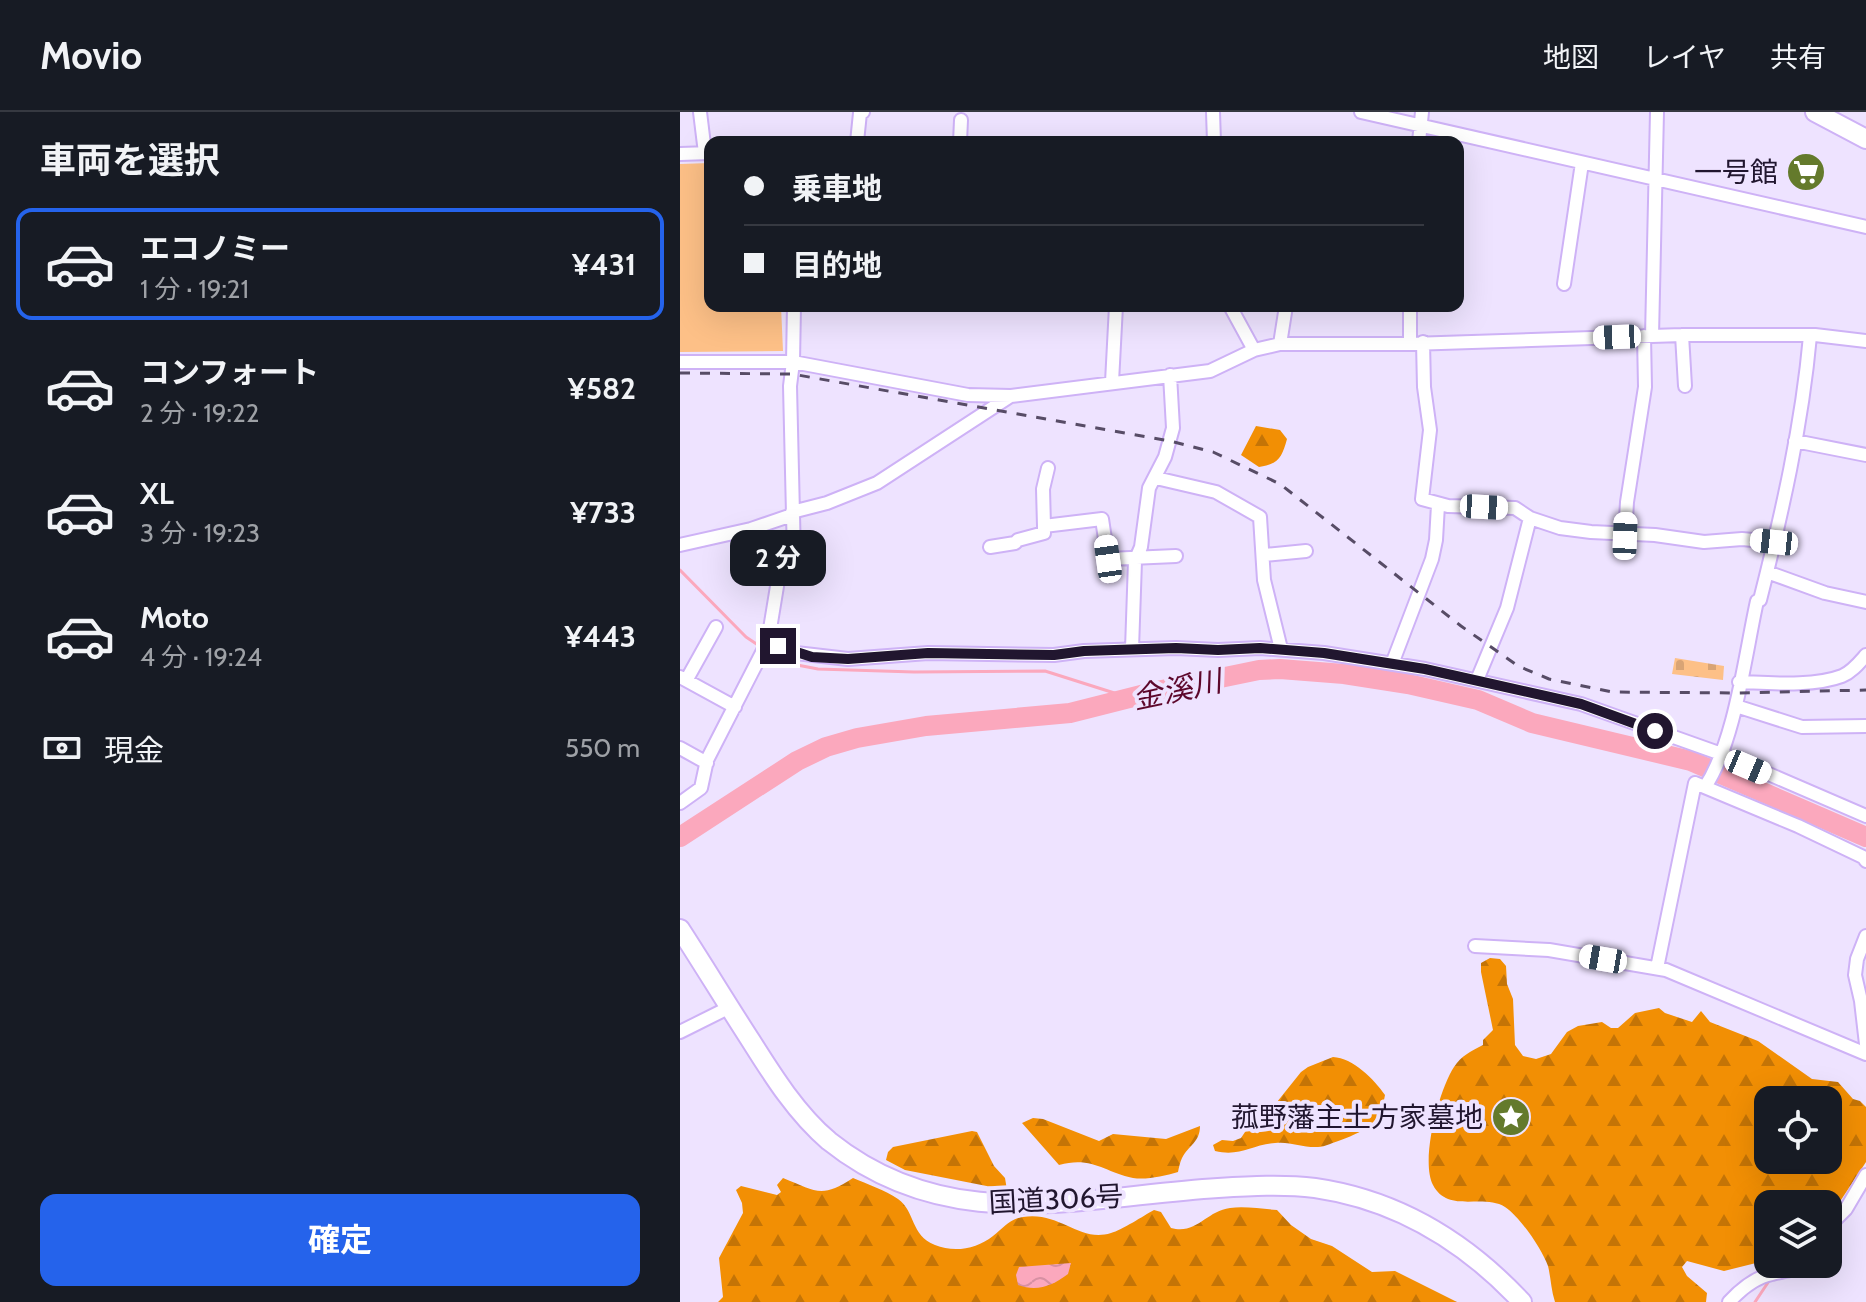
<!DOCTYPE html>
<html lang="ja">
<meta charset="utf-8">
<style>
:root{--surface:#171b24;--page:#20242c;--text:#f1f3f6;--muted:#9ea1a6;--line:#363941;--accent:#2563eb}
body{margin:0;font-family:Cabin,"Noto Sans JP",sans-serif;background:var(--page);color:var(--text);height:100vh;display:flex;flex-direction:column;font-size:30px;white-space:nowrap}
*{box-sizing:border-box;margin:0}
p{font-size:26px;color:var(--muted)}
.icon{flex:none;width:44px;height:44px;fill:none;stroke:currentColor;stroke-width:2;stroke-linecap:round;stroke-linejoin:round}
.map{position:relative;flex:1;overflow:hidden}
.details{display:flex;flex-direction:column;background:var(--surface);width:680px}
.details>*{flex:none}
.guide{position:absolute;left:24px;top:24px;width:760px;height:176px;border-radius:16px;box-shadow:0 8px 32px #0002;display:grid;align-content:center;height:176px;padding:0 40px;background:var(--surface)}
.buttons{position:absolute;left:1074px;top:974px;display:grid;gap:16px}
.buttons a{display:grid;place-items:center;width:88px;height:88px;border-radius:16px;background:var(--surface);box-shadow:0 8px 32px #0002;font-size:40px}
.end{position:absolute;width:36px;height:36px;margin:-18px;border:10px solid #21162f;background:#fff;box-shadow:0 0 0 4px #fff}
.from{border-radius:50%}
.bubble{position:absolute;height:56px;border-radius:16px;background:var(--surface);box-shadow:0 8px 32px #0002;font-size:26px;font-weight:700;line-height:56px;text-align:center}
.car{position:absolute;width:24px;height:48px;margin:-24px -12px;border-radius:10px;box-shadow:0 0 6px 2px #0007;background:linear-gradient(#fff 24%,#345 0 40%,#fff 0 76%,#345 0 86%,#fff 0)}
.guide b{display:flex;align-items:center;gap:28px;height:76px;font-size:30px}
.guide b+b{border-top:2px solid var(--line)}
.guide i{width:20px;height:20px;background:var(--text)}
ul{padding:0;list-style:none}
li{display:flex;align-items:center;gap:24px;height:112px;margin:0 16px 12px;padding:0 24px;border:4px solid transparent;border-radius:16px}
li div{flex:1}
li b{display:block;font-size:30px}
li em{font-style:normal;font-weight:700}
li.selected{border-color:var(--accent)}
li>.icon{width:72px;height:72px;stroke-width:1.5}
h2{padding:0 40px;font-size:36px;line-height:96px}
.pay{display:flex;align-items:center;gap:20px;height:88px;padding:0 40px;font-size:30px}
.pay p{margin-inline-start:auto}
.action{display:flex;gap:16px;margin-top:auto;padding:16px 40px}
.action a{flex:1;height:92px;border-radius:16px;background:var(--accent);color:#fff;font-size:32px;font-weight:700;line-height:92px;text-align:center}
header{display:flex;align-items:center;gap:48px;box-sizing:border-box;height:112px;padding:0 40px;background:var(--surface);border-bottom:2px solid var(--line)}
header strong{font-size:38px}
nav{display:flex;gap:44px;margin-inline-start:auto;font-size:28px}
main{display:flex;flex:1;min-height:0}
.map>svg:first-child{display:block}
.forest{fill:url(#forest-firs);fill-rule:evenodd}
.cemetery{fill:url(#cemetery-stones)}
.garden{fill:#fdc087}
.water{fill:url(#water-waves)}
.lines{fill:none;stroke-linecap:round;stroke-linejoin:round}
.stream{stroke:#fba8bd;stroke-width:3}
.river{stroke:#fba8bd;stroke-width:20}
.minor-casing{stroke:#ceb2f6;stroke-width:16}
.highway-casing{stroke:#ceb2f6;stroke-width:22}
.minor{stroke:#fff;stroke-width:12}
.highway{stroke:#fff;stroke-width:18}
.rail{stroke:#574c66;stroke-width:3;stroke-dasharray:10 10;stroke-linecap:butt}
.route{stroke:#21162f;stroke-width:10}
.labels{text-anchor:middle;stroke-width:8;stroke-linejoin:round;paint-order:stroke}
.poi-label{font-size:28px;fill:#21162f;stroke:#eee3ff;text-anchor:end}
.street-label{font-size:28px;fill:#21162f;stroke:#eee3ff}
.water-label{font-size:30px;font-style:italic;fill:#5d072b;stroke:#eee3ff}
</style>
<header>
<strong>Movio</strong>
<nav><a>地図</a><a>レイヤ</a><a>共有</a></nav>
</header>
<main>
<section class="details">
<h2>車両を選択</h2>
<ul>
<li class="selected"><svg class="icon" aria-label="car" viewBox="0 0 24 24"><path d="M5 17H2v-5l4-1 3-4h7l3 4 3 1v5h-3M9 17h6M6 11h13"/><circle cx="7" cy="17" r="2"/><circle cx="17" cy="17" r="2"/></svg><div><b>エコノミー</b><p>1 分 · 19:21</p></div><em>¥431</em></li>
<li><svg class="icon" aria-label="car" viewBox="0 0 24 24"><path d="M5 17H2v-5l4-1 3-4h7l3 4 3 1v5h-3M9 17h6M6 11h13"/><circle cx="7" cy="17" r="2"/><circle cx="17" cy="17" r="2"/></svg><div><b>コンフォート</b><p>2 分 · 19:22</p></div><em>¥582</em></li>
<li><svg class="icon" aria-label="car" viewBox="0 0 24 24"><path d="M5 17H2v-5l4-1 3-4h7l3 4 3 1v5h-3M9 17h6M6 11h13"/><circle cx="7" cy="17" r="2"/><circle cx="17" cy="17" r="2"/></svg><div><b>XL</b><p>3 分 · 19:23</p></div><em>¥733</em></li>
<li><svg class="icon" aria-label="car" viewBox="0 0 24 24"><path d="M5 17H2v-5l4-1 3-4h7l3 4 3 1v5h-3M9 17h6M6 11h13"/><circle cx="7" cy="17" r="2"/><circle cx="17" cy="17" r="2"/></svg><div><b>Moto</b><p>4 分 · 19:24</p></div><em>¥443</em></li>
</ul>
<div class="pay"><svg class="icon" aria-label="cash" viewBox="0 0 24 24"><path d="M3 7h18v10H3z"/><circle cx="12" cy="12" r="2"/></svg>現金<p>550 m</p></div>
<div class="action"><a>確定</a></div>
</section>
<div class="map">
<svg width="1186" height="1190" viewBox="0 0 1186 1190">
<defs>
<pattern id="forest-firs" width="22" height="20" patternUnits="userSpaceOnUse" patternTransform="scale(2)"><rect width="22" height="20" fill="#f28f04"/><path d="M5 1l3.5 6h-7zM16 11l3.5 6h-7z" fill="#c47406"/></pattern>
<pattern id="cemetery-stones" width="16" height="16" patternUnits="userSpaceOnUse" patternTransform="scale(2)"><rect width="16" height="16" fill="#fdc087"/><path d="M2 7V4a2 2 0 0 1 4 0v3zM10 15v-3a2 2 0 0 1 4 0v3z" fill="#d9a475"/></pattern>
<pattern id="water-waves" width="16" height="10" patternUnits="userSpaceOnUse" patternTransform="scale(2)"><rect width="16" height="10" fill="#fba8bd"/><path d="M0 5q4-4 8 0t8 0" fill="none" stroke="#d790a3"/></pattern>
</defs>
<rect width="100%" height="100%" fill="#eee3ff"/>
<!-- forest -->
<path class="forest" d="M576 314 600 318 607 327C602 345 599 352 579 355L561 343Z
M810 846 820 847 826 854 827 872 833 887 835 933 843 944 856 947 871 942 887 920 898 914 922 910 931 916H938L955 901 979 896 985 901 1012 910 1021 899 1030 910 1078 929 1132 967 1158 970 1173 987 1180 989 1186 995V1050L1157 1094 1148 1101V1092H1088V1148L1044 1159 1007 1149 1002 1155 1007 1164 1027 1181 1026 1190H875C871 1178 871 1166 868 1154 862 1137 840 1105 825 1095 803 1081 768 1102 753 1073 740 1048 759 978 774 955 781 944 791 939 803 933V928L813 918 801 860V851ZM1088 988H1148V1048H1088Z
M653 945C673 946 694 967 705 983 700 1012 687 1018 661 1028 654 1030 645 1035 638 1035 623 1036 610 1029 595 1031 571 1033 560 1045 535 1039L533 1033 542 1028 553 1029 561 1026 571 1011 597 990 621 960 628 955Z
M353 1006 363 1007 419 1029 433 1022 486 1027 520 1014C520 1030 509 1033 502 1046 500 1050 499 1055 498 1060 484 1064 467 1068 453 1066 424 1060 412 1044 379 1053L342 1011Z
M292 1019 297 1020 314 1054 325 1066 327 1078 225 1058 206 1048 208 1040 213 1035Z
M103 1066C136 1079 141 1087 173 1066 187 1072 205 1078 218 1087 236 1100 230 1123 255 1133 274 1141 297 1137 313 1124 324 1116 329 1107 343 1105 380 1099 399 1131 431 1121 442 1118 463 1104 474 1098L481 1100 491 1116C517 1123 526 1099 550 1096 565 1094 582 1097 597 1098L611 1113 631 1127 652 1134 692 1160 715 1159 777 1190H38L43 1185 39 1146 63 1101 62 1091 56 1078 61 1074 97 1083 101 1080 97 1073Z"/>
<!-- cemetery -->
<path class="cemetery" d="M995 546 1044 554 1043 568 992 562Z"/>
<!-- garden -->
<path class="garden" d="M30 51V194H101L103 239 0 240V52Z"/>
<!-- water -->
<path class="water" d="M391 1151 388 1162C372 1174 357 1180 338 1173L336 1163 339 1155Z"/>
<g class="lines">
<!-- stream -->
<path class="stream" d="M0 458 66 525 81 535
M88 539 112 552 138 557 234 560 365 559 447 585
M1075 1190 1089 1169"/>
<!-- river -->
<path class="river" d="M0 725 117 649 146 635 177 626 246 614 390 601 477 579 579 558 600 557 664 562 728 572 798 588 852 611 1011 649 1186 725"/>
<defs>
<path id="minor" d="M20 0 25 41
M533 0 534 30
M681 0 1186 115
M177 30 180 1 183 0
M280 30 281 8
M739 30 742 0
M0 42 30 41
M884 172 902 51
M550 194 574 238
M1002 223 1005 274
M972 224 977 0
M743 230 744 275 750 318 742 387 768 394 835 396 850 406 880 416 911 420 975 423 1024 430 1062 427 1094 430
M600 232 606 194
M730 232V194
M0 250H113L288 283 331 284 530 259 574 238 600 232H730L1002 223H1135L1186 229
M432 270 436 194
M1115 329 1186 343
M368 356 363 377 364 414 422 407 428 447 496 444
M476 366 536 380 580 405 584 468 601 537
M112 400 147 391 197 371 329 285
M945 424 947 390 965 275 964 224
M0 433 71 417 112 403
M310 435 335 431 338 428 364 421V414
M584 443 626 439
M1087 460 1145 481 1186 490
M88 529 116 541 168 547 248 541 374 543 404 539 496 536 538 538 580 536 644 541 745 557 901 592 1047 644 1186 704
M452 537 455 449 461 435 469 376 485 345 493 316 490 263
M712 552 752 447 756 428 758 393
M0 565 55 595
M7 567 36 515
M797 568 827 496 850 406
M1059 570C1090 571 1133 575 1162 564 1172 560 1179 551 1186 543
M1056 594 1122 615 1186 614
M0 636 27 651
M1025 675C1055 630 1065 543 1077 489L1080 488C1102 401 1122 313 1130 224
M0 691 21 676 27 648 88 529 101 450 114 445 110 274 113 250 114 194
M1186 824 1177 847 1175 863 1181 889 1186 932
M795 834 869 838 986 858 1186 942
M977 856 1015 671 1118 714 1183 745 1186 749
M0 920 50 895
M1148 1115 1166 1097 1186 1063
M1049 1190C1060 1178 1076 1165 1092 1162 1103 1159 1114 1159 1123 1152"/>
<path id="highway" d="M1135 0 1186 27
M0 817C24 854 47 892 71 929 93 964 117 1002 149 1029 269 1125 399 1085 538 1076 570 1074 603 1072 635 1076 718 1088 786 1130 842 1190"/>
</defs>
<!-- minor casing -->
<use href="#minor" class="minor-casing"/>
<!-- highway casing -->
<use href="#highway" class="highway-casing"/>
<!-- minor -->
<use href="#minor" class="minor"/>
<!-- highway -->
<use href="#highway" class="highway"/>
<!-- rail -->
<path class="rail" d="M0 261 112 262 490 329 533 340 600 372 781 514 838 554 869 567 932 580 1058 581 1186 578"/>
</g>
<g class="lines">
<!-- route -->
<path class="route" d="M98 534 132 545 168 547 248 541 374 543 404 539 496 536 538 538 580 536 644 541 745 557 901 592 975 619"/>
</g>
<!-- icons -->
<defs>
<symbol id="supermarket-disc" viewBox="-11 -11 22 22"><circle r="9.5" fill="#647a2c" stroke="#eee3ff"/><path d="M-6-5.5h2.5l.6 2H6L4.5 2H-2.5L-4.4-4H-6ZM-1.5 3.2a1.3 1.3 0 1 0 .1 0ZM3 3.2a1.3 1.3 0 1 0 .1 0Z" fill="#fff"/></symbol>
<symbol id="sight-disc" viewBox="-11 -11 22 22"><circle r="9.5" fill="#647a2c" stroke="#eee3ff"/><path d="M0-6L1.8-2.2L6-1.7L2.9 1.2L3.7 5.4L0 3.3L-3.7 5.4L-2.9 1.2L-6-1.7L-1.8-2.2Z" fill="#fff"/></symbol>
</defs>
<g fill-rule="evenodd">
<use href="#supermarket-disc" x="1104" y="38" width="44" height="44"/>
<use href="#sight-disc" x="809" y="983" width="44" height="44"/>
</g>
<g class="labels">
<!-- poi labels -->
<g class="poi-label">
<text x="1098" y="70">一号館</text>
<text x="803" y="1015">菰野藩主土方家墓地</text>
</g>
<!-- street labels -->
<g class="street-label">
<text transform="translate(376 1087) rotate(-3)" y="10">国道306号</text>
</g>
<!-- water labels -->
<g class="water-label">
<text transform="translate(497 578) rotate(-12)" y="10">金溪川</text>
</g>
</g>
</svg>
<div class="buttons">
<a><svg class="icon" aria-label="locate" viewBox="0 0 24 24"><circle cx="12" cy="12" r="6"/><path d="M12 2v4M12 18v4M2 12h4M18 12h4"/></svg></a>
<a><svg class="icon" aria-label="layers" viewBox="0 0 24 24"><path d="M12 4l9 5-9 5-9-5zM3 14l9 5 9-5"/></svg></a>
</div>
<i class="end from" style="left:975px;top:619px"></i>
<i class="end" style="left:98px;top:534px"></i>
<div class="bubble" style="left:50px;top:418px;width:96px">2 分</div>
<i class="car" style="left:937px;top:225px;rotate:268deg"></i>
<i class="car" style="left:804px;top:395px;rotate:93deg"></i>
<i class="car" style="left:945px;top:424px;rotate:2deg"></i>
<i class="car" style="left:1094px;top:430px;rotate:276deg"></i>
<i class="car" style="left:428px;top:447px;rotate:352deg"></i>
<i class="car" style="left:1068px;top:655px;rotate:113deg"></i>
<i class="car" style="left:923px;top:847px;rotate:280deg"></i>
<div class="guide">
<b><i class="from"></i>乗車地</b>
<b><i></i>目的地</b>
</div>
</div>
</main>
